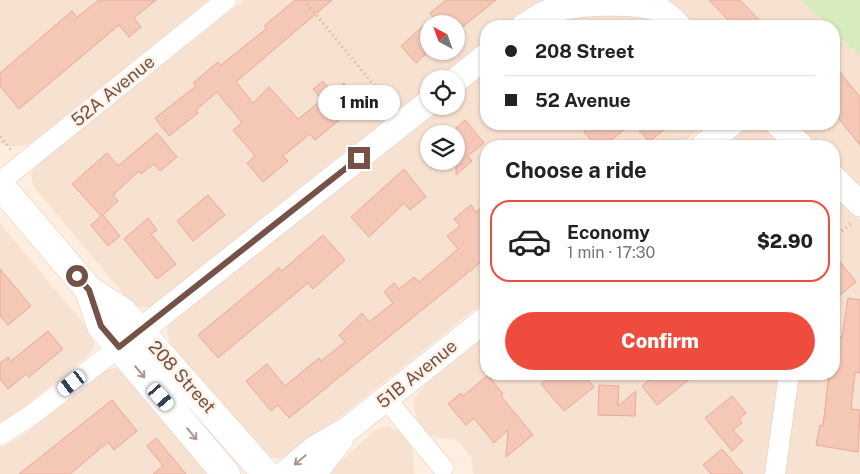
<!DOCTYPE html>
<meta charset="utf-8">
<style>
:root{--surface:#fff;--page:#f2f2f2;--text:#222;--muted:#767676;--line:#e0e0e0;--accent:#ee4d3e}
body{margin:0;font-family:"Public Sans",sans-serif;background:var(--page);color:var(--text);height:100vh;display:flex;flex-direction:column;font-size:19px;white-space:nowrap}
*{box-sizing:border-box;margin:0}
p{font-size:16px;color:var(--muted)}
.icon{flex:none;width:28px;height:28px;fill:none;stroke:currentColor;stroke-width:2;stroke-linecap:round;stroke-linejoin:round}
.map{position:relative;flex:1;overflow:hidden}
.side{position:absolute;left:480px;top:140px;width:360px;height:240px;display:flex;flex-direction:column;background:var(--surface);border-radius:20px;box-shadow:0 1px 4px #0004}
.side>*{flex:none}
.guide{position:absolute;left:480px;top:20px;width:360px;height:110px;border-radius:20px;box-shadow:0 1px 4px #0004;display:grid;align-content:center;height:110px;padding:0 25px;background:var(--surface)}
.needle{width:32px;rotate:319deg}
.fabs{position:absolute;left:420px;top:15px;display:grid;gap:10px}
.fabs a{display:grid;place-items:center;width:45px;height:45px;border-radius:50%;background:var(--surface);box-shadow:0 1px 4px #0004;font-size:25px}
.end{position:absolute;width:22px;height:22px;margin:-11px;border:6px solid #755146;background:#fff;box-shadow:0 0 0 2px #fff}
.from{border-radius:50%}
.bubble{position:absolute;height:35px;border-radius:18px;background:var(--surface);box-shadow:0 1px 4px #0004;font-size:16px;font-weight:800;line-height:35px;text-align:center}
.car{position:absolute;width:15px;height:30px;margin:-15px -8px;border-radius:6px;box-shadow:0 0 4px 1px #0007;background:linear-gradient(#fff 24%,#345 0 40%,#fff 0 76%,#345 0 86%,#fff 0)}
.guide b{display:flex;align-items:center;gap:18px;height:48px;font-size:19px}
.guide b+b{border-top:1px solid var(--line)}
.guide i{width:12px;height:12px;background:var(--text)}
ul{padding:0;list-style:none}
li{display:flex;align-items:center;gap:15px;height:82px;margin:0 10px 8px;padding:0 15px;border:2px solid transparent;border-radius:20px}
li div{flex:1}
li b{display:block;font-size:19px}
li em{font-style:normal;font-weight:800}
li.current{border-color:var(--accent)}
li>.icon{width:45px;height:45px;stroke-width:1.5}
h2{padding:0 25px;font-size:22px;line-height:60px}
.cta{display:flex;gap:10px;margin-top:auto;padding:10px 25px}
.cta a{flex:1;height:58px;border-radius:30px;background:var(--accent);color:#fff;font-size:20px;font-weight:800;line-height:58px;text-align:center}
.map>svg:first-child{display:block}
.residential{fill:#f7e1d1;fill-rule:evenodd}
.green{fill:#d7ebbe}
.building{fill:#f4c7b6;stroke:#e8aa96}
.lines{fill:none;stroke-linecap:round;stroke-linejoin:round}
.minor-casing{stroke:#e4cbbf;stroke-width:21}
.tertiary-casing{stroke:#e4cbbf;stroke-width:26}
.secondary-casing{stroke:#e9cbbb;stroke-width:29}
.path{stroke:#d9aa9a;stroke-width:3;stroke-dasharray:1 4;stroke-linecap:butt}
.minor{stroke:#fff;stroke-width:20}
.tertiary{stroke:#fff;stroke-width:25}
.secondary{stroke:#fff;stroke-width:28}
.oneway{stroke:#ac9790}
.route{stroke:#755146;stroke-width:6}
.labels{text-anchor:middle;stroke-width:5;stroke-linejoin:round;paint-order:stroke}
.street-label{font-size:18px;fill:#755146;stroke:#fff3e8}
</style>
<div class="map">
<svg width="860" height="474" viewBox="0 0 860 474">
<rect width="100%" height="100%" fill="#fdeee0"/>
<!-- residential -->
<path class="residential" d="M0 0H209L30 144 14 147 0 144Z
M244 0H548L523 13 506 26H486V42L440 79H429V87L159 302 152 307H138L127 298 33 186 31 173 43 160ZM429 24H456V51H429Z
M664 0H800L829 26H694Z
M629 13 650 17 662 26H544L557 20Z
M834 31 860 56V191L834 165V146H815L793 124H834Z
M486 71V124H706L678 146H486V300L295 453 278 459 268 456 170 345 167 331 170 324 442 106H456V95ZM429 134H456V161H429Z
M755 126 767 129 786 146H723L742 132Z
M834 194 860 220V474H784L799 374H834Z
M0 223 89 330 94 342 91 352 86 357 17 413 0 423Z
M486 336V374H780L766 474H473L472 459 461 444 453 439 435 437 428 433 417 420 414 409V399L428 382Z
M115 368 121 370 210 474H0V448L23 435 105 370Z
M386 426 398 431 411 445 413 452 414 474H327L374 431Z"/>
<!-- green -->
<path class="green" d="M800 0H860V56L834 31V26H829Z"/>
<!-- building -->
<path class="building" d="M99 0H156L134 18 141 27 129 37 119 25 19 109 0 86V73L72 11 77 17Z
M295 0H332L236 82 253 103 269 87 298 119 322 100 313 89 323 81 332 93 344 83 360 103 315 140 310 134 283 156 288 161 263 182 247 163 255 156 233 130 242 123 217 92 196 110 198 113 169 136 155 118 196 86 193 83 218 62 221 65 267 28 264 26Z
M446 0H496L456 32V24H429V51L416 63 401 46 433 17 430 13Z
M709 0H740L765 26H734Z
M834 65 860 97V145L834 113Z
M465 120 484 143 468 156 472 161 456 175V128Z
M593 124H631L604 146H596L584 132Z
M634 124H671L649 142Z
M157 133 177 157 160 171 154 164 141 174 139 171 113 195 118 201 103 215 120 236 108 246 91 225 101 216 72 184 107 153 118 166Z
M404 169 426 197 410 210 404 203 369 237 351 217Z
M208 195 225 215 193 241 177 221Z
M486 204V258L289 418 278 405 271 411 246 381 267 364 285 386 319 358 321 361 345 342 339 335 362 313 369 322 393 303 384 292 394 283 399 289 414 277 419 282 458 249 447 236 460 226 454 219 471 205 476 212Z
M148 218 157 230 151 234 176 264 157 279 124 239Z
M323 235 345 260 313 289 308 283 218 358 198 335 279 268 282 271Z
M834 254 856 282 834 300Z
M0 269 31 306 8 325 0 316Z
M848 298 860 300V373L855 372 851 409 860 410 858 452 816 445 820 425 823 426 829 374H834V358L839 337H842Z
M48 331 63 349 29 377 26 374 8 389 0 379V363L8 357 11 361Z
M553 374H583L594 387 564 411 541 384Z
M657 374H696L657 405 642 386Z
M488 375 503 394 501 396 533 435 506 457 508 430 494 443 474 418 466 425 448 404 461 393 463 396Z
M599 385 619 386 618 406 636 391 635 416 598 415Z
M732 396 746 413 739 419 742 423 733 430 743 441 732 451 705 418Z
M112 400 137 431 114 450 108 442 70 474H19Z
M156 438 186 474H153L163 466 147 446Z
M722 449 743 474H711L703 465Z"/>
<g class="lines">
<defs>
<path id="minor" d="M0 182 226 0
M386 399 443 468
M0 435 33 414 119 347
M775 474 789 374"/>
<path id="tertiary" d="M524 26C533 21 541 14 551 11 575 2 636 0 658 9 666 13 673 20 679 26
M456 80 486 56
M778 124 801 146
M703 146 731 124
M834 178 860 204
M125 343 429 102
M284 474 315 448 348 429 486 319
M314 474 341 439"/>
<path id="secondary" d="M0 185 89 290 122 311 266 474
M89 290 101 326 226 474"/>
</defs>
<!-- minor casing -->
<use href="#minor" class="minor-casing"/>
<!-- tertiary casing -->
<use href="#tertiary" class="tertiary-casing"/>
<!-- secondary casing -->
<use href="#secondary" class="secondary-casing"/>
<!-- path -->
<path class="path" d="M304 0 391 106
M0 137 11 150
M834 237 853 222"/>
<!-- minor -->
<use href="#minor" class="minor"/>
<!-- tertiary -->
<use href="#tertiary" class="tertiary"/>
<!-- secondary -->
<use href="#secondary" class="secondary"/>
</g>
<!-- one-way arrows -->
<defs><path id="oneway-shaft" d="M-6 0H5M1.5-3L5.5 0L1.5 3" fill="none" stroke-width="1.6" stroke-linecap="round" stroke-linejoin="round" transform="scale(1.25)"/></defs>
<g class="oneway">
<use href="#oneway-shaft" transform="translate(140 372) rotate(50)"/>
<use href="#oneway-shaft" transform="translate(192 434) rotate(50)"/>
<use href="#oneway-shaft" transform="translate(300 460) rotate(140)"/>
</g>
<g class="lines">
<!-- route -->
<path class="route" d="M77 276 89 290 101 326 119 347 359 158"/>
</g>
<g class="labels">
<!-- street labels -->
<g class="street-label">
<text transform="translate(113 91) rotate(-39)" y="6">52A Avenue</text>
<text transform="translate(417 374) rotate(-39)" y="6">51B Avenue</text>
<text transform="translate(182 377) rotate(48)" y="6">208 Street</text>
</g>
</g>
</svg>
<div class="fabs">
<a><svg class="needle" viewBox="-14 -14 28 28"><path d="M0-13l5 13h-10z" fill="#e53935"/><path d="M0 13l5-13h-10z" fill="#767676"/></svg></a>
<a><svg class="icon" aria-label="locate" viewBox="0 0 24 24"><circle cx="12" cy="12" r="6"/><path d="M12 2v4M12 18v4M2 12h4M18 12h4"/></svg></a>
<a><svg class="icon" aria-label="layers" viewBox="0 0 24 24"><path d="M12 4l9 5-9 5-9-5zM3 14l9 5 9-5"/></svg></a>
</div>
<i class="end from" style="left:77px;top:276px"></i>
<i class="end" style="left:359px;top:158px"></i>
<div class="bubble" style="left:318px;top:85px;width:82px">1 min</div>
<i class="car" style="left:72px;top:383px;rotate:232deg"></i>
<i class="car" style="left:161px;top:397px;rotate:139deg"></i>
<div class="guide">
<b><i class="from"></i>208 Street</b>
<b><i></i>52 Avenue</b>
</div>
<section class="side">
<h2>Choose a ride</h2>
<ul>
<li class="current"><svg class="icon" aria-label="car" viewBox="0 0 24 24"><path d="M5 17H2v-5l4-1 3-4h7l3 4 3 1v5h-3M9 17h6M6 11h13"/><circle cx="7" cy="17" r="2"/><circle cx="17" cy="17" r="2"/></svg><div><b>Economy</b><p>1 min · 17:30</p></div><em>$2.90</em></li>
</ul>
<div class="cta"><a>Confirm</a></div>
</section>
</div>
